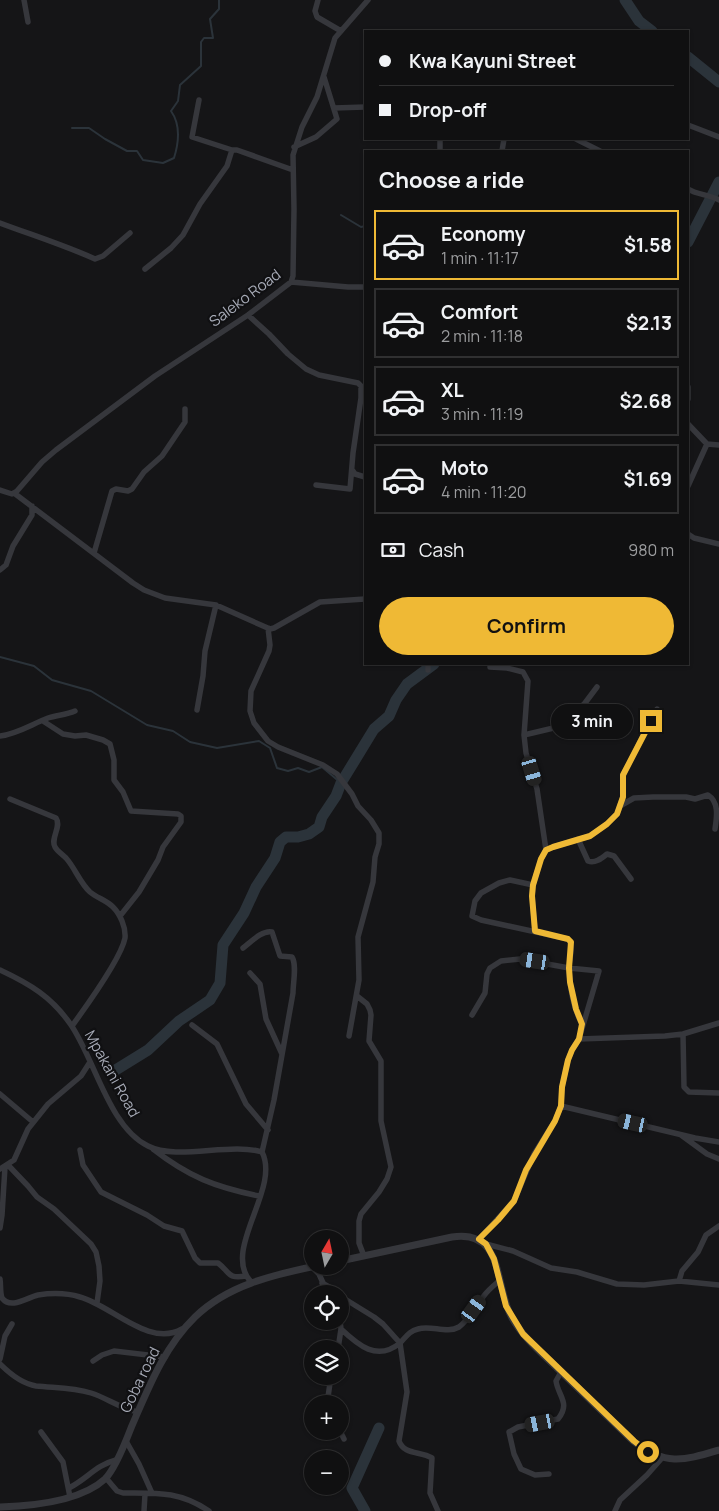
<!DOCTYPE html>
<meta charset="utf-8">
<style>
:root{--surface:#101011;--page:#19191a;--text:#f1f3f6;--muted:#9c9d9f;--line:#303031;--accent:#efb935}
body{margin:0;font-family:Manrope,sans-serif;background:var(--page);color:var(--text);height:100vh;display:flex;flex-direction:column;font-size:19px;white-space:nowrap}
*{box-sizing:border-box;margin:0}
p{font-size:16px;color:var(--muted)}
.icon{flex:none;width:28px;height:28px;fill:none;stroke:currentColor;stroke-width:2;stroke-linecap:round;stroke-linejoin:round}
.map{position:relative;flex:1;overflow:hidden}
.details{position:absolute;left:364px;top:150px;width:325px;height:515px;display:flex;flex-direction:column;background:var(--surface);border-radius:0px;box-shadow:0 1px 4px #0004,0 0 0 1px var(--line)}
.details>*{flex:none}
.guide{position:absolute;left:364px;top:30px;width:325px;height:110px;border-radius:0px;box-shadow:0 1px 4px #0004,0 0 0 1px var(--line);display:grid;align-content:center;height:110px;padding:0 15px;background:var(--surface)}
.needle{width:32px;rotate:9deg}
.buttons{position:absolute;left:304px;top:1230px;display:grid;gap:10px}
.buttons a{display:grid;place-items:center;width:45px;height:45px;border-radius:50%;background:var(--surface);box-shadow:0 1px 4px #0004,0 0 0 1px var(--line);font-size:25px}
.end{position:absolute;width:22px;height:22px;margin:-11px;border:6px solid #efb935;background:#111;box-shadow:0 0 0 2px #111}
.from{border-radius:50%}
.bubble{position:absolute;height:35px;border-radius:18px;background:var(--surface);box-shadow:0 1px 4px #0004,0 0 0 1px var(--line);font-size:16px;font-weight:700;line-height:35px;text-align:center}
.car{position:absolute;width:15px;height:30px;margin:-15px -8px;border-radius:6px;box-shadow:0 0 4px 1px #0007;background:linear-gradient(#222 24%,#8ab4d8 0 40%,#222 0 76%,#8ab4d8 0 86%,#222 0)}
.guide b{display:flex;align-items:center;gap:18px;height:48px;font-size:19px}
.guide b+b{border-top:1px solid var(--line)}
.guide i{width:12px;height:12px;background:var(--text)}
ul{padding:0;list-style:none}
li{display:flex;align-items:center;gap:15px;height:70px;margin:0 10px 8px;padding:0 5px;border:2px solid var(--line);border-radius:0px}
li div{flex:1}
li b{display:block;font-size:19px}
li em{font-style:normal;font-weight:700}
li.active{border-color:var(--accent)}
li>.icon{width:45px;height:45px;stroke-width:1.5}
h2{padding:0 15px;font-size:22px;line-height:60px}
.pay{display:flex;align-items:center;gap:12px;height:55px;padding:0 15px;font-size:19px}
.pay p{margin-inline-start:auto}
.button{display:flex;gap:10px;margin-top:auto;padding:10px 15px}
.button a{flex:1;height:58px;border-radius:30px;background:var(--accent);color:#111;font-size:20px;font-weight:700;line-height:58px;text-align:center}
.map>svg:first-child{display:block}
.lines{fill:none;stroke-linecap:round;stroke-linejoin:round}
.stream{stroke:#2b333a;stroke-width:2}
.river{stroke:#2b333a;stroke-width:11}
.minor{stroke:#36373c;stroke-width:5.5}
.tertiary{stroke:#36373c;stroke-width:7}
.route{stroke:#efb935;stroke-width:6}
.labels{text-anchor:middle;stroke-width:4.5;stroke-linejoin:round;paint-order:stroke}
.street-label{font-size:15px;fill:#a7abb7;stroke:#101012}
</style>
<div class="map">
<svg width="719" height="1511" viewBox="0 0 719 1511">
<rect width="100%" height="100%" fill="#151517"/>
<g class="lines">
<!-- stream -->
<path class="stream" d="M72 128H89L105 139 127 151H137L143 160 163 163 174 158C179 142 181 125 171 111L178 101 180 85 201 66V42L204 38H213L210 19 219 9V0
M341 215 361 227 365 226
M0 657 34 666 52 680 91 691 147 725 173 731 190 742 217 748 259 741 270 748 277 768 288 771 298 768 309 772 322 767 341 783"/>
<!-- river -->
<path class="river" d="M625 0 639 21 652 31
M688 57 719 82
M688 242 719 182
M114 1071 148 1050 179 1021 210 1000 220 983 223 945 244 913 256 887 275 858 280 842 286 837H298L309 834 319 827 322 817 336 796 341 783 374 729 389 716 396 700 407 684 434 664
M365 1511 352 1488 379 1428"/>
<!-- minor -->
<path class="minor" d="M24 0 28 22
M318 0 315 11 317 17 341 31
M199 100 192 137 232 150
M334 108 365 107
M688 125 719 137
M576 139 600 151
M294 147 316 137 337 119 324 77
M440 151V139
M502 151 504 139
M688 189C697 195 709 194 719 200
M0 223C32 235 64 245 95 259L103 256 130 233
M145 269 171 248 183 235 200 204 227 166 232 150H237L293 170
M291 282 348 287H365
M248 315 269 334 288 354 306 369 319 375 358 383 361 386V398L353 453 350 489 316 485
M688 387V399
M688 424 707 444 719 445
M353 471 355 474 365 477
M688 486 707 444
M0 490 12 494 17 491 42 462 56 450 155 376 248 315 291 282 293 276 294 209 293 155 302 127 317 97 335 38 368 0
M14 493 133 583 144 590 165 598 216 605 270 629 274 628 320 602 365 599
M688 534 694 538 719 544
M94 553 112 491 116 489 128 491 132 489 144 472 162 456 185 422V409
M0 570 6 565 13 546 32 515V506
M268 628 270 645 269 651 251 691 250 711 254 723 268 741 278 747 323 765 337 774 352 794 358 806 371 820 379 833V844L375 857 373 882 358 937 359 980 349 1036
M490 667 507 668 523 672 528 681 524 735 526 753 537 789 546 850
M428 670V664
M197 710 203 676 205 651 216 605
M43 721 63 734 75 736 86 735 103 740 110 744 114 760V780L123 792 131 811 178 814 181 816V822L163 847 158 860 139 892 120 916
M524 735 562 726 585 703 597 687
M0 736C17 734 32 724 48 718 57 715 66 715 75 711
M10 799 56 818C62 827 50 838 55 847 57 851 63 855 66 858 75 868 80 883 90 892 97 898 106 900 113 907 120 914 126 927 125 938 121 959 85 1008 72 1026
M620 806 634 798 653 797H686L695 799 708 795C719 802 717 816 715 829
M578 839 588 861C595 864 602 858 607 854L614 856 631 879
M533 885 510 880 499 883 481 893 475 901 472 916 481 920 568 939C575 947 568 960 569 970 570 988 573 1008 582 1024
M535 931 532 896 533 885 541 859 546 850 553 847 590 836 607 824 617 814 623 797V775L657 709
M243 948C251 942 262 930 272 932L280 956 292 957C297 965 293 983 293 993L274 1100 262 1152
M0 970C30 984 52 997 71 1025 95 1060 109 1127 148 1146 177 1161 230 1142 262 1152 281 1189 221 1250 251 1282
M250 973 260 984 266 1019 282 1054
M357 996 367 1004 370 1010 371 1015 369 1041 381 1061V1121L391 1167 387 1179 379 1192 361 1214 359 1221V1243L364 1256
M472 1015 485 993 487 974 490 968 501 961 520 959 569 968 599 971 579 1039
M192 1025 217 1044 246 1104 268 1130
M683 1034 684 1087 689 1092 719 1093
M0 1094 33 1122
M561 1106 695 1138 719 1142
M681 1135 707 1154 719 1159
M153 1149C189 1177 215 1187 259 1196
M80 1150 83 1165 101 1192 147 1215 164 1226 182 1231 195 1258 200 1263H218C231 1273 227 1279 246 1276
M8 1165 28 1186 37 1197 54 1209 91 1244 96 1252 99 1266 100 1281 97 1303
M0 1169 14 1160 28 1129 48 1104 81 1076 90 1062
M0 1228 2 1215 5 1167
M479 1239 514 1201 534 1154 555 1121 561 1106 562 1087 568 1060 572 1050 579 1039 665 1036 683 1034 719 1023
M486 1244 513 1251 551 1268 577 1272 617 1284 644 1285 679 1281 719 1285
M312 1267 319 1274 328 1294
M0 1279C1 1285 0 1293 2 1298 11 1310 28 1297 38 1295 51 1293 67 1293 80 1297 111 1305 149 1348 182 1329
M679 1281 682 1271 698 1252 706 1235 719 1226
M322 1283 331 1288 337 1294
M340 1296 374 1317 383 1324 400 1343 407 1392 399 1441C404 1455 420 1451 432 1458L430 1493 438 1511
M341 1329C358 1345 377 1362 400 1343 406 1337 409 1331 418 1329 431 1325 447 1334 459 1327 469 1320 475 1306 483 1297 487 1291 493 1286 499 1281
M338 1349 341 1329 340 1320
M0 1359 5 1336 12 1324
M93 1361 102 1355 114 1351 165 1357
M0 1364C9 1373 23 1384 36 1386 55 1388 72 1387 91 1393 107 1398 121 1409 138 1412
M327 1404 331 1376
M340 1431 344 1439
M41 1432 63 1462 70 1497
M126 1441 139 1464 152 1493
M549 1474 535 1475 521 1469 514 1454 509 1432 518 1427 558 1419C571 1403 558 1396 556 1381L561 1372
M106 1478 117 1491 123 1493C157 1493 179 1491 209 1511
M69 1488C87 1479 96 1465 116 1460
M144 1511 145 1494
M615 1511 620 1500 647 1475 662 1458"/>
<!-- tertiary -->
<path class="tertiary" d="M340 1261 452 1237C505 1229 494 1286 512 1318 524 1339 544 1355 561 1372 585 1395 609 1418 633 1441 666 1466 682 1461 719 1450
M0 1507C31 1506 81 1501 105 1479 114 1470 126 1441 131 1428 148 1389 164 1347 195 1317 228 1285 273 1275 316 1266"/>
</g>
<g class="lines">
<!-- route -->
<path class="route" d="M648 1452 634 1441 523 1334 506 1306 494 1259 486 1244 479 1239 498 1220 514 1201 526 1170 555 1121 561 1106 562 1087 568 1060 572 1050 579 1039 582 1024 576 1009 570 982 569 968 571 942 568 939 535 931 532 896 533 885 541 859 546 850 553 847 590 836 607 824 617 814 623 797V775L651 721"/>
</g>
<g class="labels">
<!-- street labels -->
<g class="street-label">
<text transform="translate(245 298) rotate(-37)" y="5">Saleko Road</text>
<text transform="translate(112 1074) rotate(61)" y="5">Mpakani Road</text>
<text transform="translate(140 1380) rotate(-64)" y="5">Goba road</text>
</g>
</g>
</svg>
<div class="buttons">
<a><svg class="needle" viewBox="-14 -14 28 28"><path d="M0-13l5 13h-10z" fill="#e53935"/><path d="M0 13l5-13h-10z" fill="#9c9d9f"/></svg></a>
<a><svg class="icon" aria-label="locate" viewBox="0 0 24 24"><circle cx="12" cy="12" r="6"/><path d="M12 2v4M12 18v4M2 12h4M18 12h4"/></svg></a>
<a><svg class="icon" aria-label="layers" viewBox="0 0 24 24"><path d="M12 4l9 5-9 5-9-5zM3 14l9 5 9-5"/></svg></a>
<a>+</a>
<a>−</a>
</div>
<i class="end from" style="left:648px;top:1452px"></i>
<i class="end" style="left:651px;top:721px"></i>
<div class="bubble" style="left:551px;top:704px;width:82px">3 min</div>
<i class="car" style="left:532px;top:771px;rotate:163deg"></i>
<i class="car" style="left:535px;top:961px;rotate:279deg"></i>
<i class="car" style="left:633px;top:1123px;rotate:283deg"></i>
<i class="car" style="left:474px;top:1309px;rotate:36deg"></i>
<i class="car" style="left:540px;top:1423px;rotate:259deg"></i>
<div class="guide">
<b><i class="from"></i>Kwa Kayuni Street</b>
<b><i></i>Drop-off</b>
</div>
<section class="details">
<h2>Choose a ride</h2>
<ul>
<li class="active"><svg class="icon" aria-label="car" viewBox="0 0 24 24"><path d="M5 17H2v-5l4-1 3-4h7l3 4 3 1v5h-3M9 17h6M6 11h13"/><circle cx="7" cy="17" r="2"/><circle cx="17" cy="17" r="2"/></svg><div><b>Economy</b><p>1 min · 11:17</p></div><em>$1.58</em></li>
<li><svg class="icon" aria-label="car" viewBox="0 0 24 24"><path d="M5 17H2v-5l4-1 3-4h7l3 4 3 1v5h-3M9 17h6M6 11h13"/><circle cx="7" cy="17" r="2"/><circle cx="17" cy="17" r="2"/></svg><div><b>Comfort</b><p>2 min · 11:18</p></div><em>$2.13</em></li>
<li><svg class="icon" aria-label="car" viewBox="0 0 24 24"><path d="M5 17H2v-5l4-1 3-4h7l3 4 3 1v5h-3M9 17h6M6 11h13"/><circle cx="7" cy="17" r="2"/><circle cx="17" cy="17" r="2"/></svg><div><b>XL</b><p>3 min · 11:19</p></div><em>$2.68</em></li>
<li><svg class="icon" aria-label="car" viewBox="0 0 24 24"><path d="M5 17H2v-5l4-1 3-4h7l3 4 3 1v5h-3M9 17h6M6 11h13"/><circle cx="7" cy="17" r="2"/><circle cx="17" cy="17" r="2"/></svg><div><b>Moto</b><p>4 min · 11:20</p></div><em>$1.69</em></li>
</ul>
<div class="pay"><svg class="icon" aria-label="cash" viewBox="0 0 24 24"><path d="M3 7h18v10H3z"/><circle cx="12" cy="12" r="2"/></svg>Cash<p>980 m</p></div>
<div class="button"><a>Confirm</a></div>
</section>
</div>
